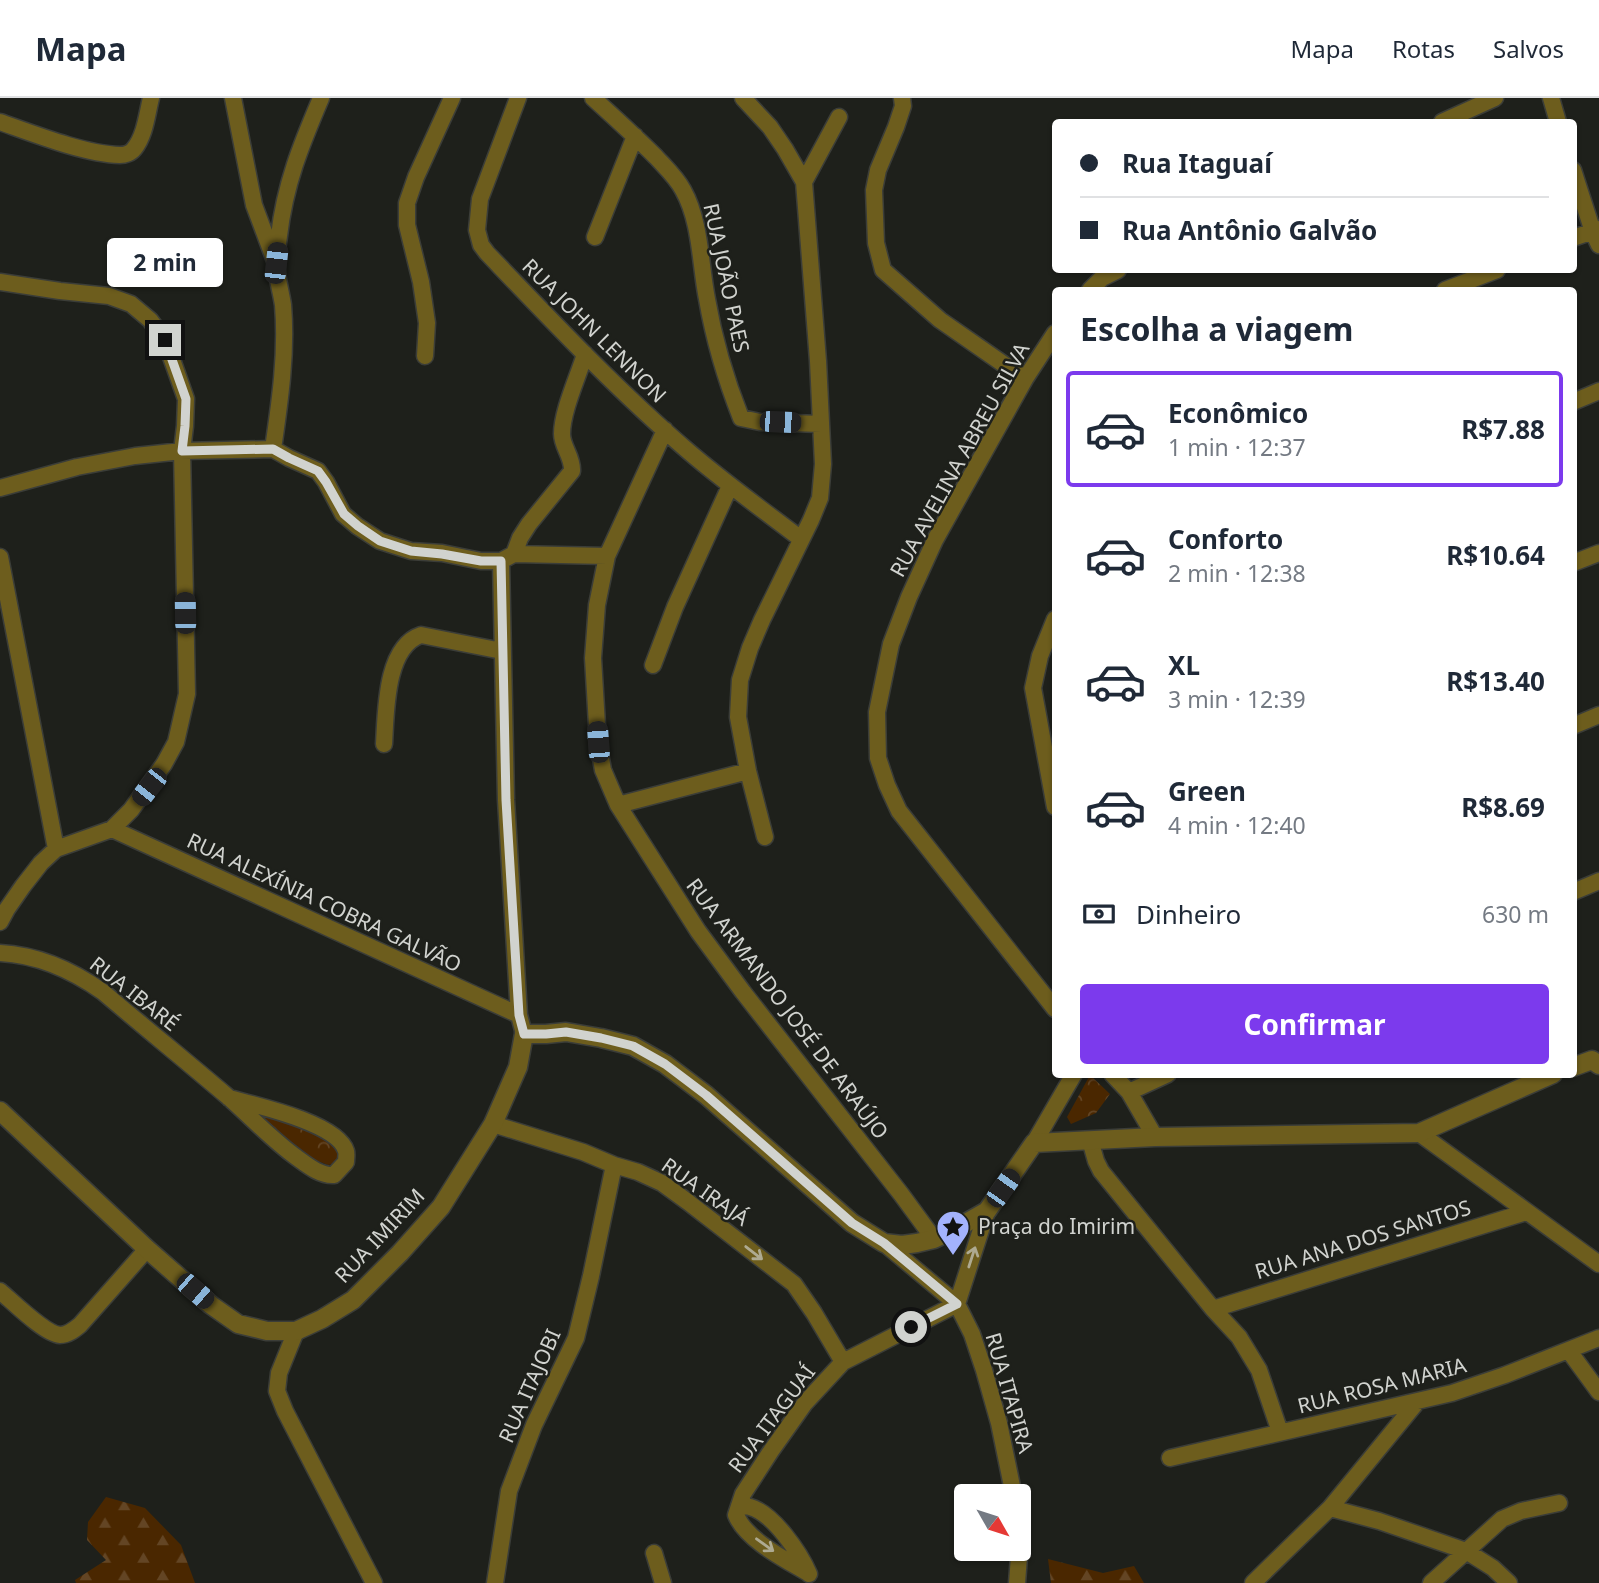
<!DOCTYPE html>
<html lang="pt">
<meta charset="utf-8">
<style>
:root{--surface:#fff;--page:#f2f2f3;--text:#1f2937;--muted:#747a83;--line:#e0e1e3;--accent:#7c3aed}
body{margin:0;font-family:"Noto Sans",sans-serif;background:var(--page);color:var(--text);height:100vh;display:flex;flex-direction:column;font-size:26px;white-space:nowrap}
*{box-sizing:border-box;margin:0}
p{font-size:23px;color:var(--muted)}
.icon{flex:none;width:38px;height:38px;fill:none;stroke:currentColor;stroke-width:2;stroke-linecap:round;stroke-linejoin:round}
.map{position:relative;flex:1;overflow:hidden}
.sheet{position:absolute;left:1052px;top:189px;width:525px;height:791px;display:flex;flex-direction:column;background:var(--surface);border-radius:7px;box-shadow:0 2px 5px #0004}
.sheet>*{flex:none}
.hud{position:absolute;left:1052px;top:21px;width:525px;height:154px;border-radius:7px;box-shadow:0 2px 5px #0004;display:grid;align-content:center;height:154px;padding:0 28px;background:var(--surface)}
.needle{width:46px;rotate:129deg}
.buttons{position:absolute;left:954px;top:1386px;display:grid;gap:14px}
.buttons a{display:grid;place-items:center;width:77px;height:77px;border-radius:7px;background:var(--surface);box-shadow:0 2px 5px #0004;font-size:35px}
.end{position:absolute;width:32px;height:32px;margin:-16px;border:9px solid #d1d3cf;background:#111;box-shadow:0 0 0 4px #111}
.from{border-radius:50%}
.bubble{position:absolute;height:49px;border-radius:7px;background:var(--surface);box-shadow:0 2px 5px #0004;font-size:23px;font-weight:700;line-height:49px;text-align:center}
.car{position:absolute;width:21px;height:42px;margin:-21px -10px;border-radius:9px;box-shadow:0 0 5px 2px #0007;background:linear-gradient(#222 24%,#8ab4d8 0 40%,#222 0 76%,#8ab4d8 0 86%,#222 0)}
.hud b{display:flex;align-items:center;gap:24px;height:66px;font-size:26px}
.hud b+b{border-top:2px solid var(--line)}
.hud i{width:18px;height:18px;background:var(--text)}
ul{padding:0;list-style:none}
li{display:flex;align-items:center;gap:21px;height:116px;margin:0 14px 10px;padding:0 14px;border:4px solid transparent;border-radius:7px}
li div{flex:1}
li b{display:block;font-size:26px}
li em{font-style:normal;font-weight:700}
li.active{border-color:var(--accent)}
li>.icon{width:63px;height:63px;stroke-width:1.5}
h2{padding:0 28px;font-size:32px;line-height:84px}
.pay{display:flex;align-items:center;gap:18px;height:77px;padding:0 28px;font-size:26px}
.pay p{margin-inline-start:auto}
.primary-button{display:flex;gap:14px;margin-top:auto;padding:14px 28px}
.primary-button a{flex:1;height:80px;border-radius:7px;background:var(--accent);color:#fff;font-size:28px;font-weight:700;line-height:80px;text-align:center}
header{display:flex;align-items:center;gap:42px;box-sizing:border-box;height:98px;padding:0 35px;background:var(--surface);border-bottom:2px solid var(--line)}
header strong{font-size:33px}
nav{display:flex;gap:38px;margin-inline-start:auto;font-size:24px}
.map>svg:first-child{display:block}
.forest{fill:url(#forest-firs)}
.park{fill:url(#park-crowns)}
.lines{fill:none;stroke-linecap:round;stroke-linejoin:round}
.minor-casing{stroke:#3b3d38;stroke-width:19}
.tertiary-casing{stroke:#3b3d38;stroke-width:21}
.minor{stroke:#6d5d1d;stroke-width:16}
.tertiary{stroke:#6d5d1d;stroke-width:18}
.oneway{stroke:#aeaa91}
.route{stroke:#d1d3cf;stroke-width:9}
.labels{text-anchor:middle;stroke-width:5;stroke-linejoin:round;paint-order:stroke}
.street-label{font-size:21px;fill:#d1d3cf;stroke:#1e201b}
.poi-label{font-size:21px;fill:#d1d3cf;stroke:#1e201b;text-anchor:start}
</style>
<header>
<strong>Mapa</strong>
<nav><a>Mapa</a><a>Rotas</a><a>Salvos</a></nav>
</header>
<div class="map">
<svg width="1599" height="1485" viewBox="0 0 1599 1485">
<defs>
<pattern id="forest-firs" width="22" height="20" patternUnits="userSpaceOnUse" patternTransform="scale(1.75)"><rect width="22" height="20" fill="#4a2700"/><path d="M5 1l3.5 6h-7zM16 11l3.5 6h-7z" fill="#634524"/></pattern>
<pattern id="park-crowns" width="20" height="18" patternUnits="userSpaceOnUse" patternTransform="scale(1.75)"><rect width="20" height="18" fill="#4a2700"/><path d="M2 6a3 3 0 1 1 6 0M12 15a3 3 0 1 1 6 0" fill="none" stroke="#634524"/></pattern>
</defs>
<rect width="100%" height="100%" fill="#1e201b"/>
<!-- forest -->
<path class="forest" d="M106 1399 145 1410 181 1447 195 1485H76L75 1482 106 1462 87 1442 88 1424Z
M1048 1461 1103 1475 1134 1468 1144 1485H1051Z"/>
<!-- park -->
<path class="park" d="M1090 977 1110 996 1096 1015 1071 1026 1067 1019Z
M254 1014 298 1026 320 1036 341 1054 337 1065 328 1067 313 1061Z"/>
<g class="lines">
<defs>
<path id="minor" d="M233 0 254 107 275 163
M518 0 480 101 477 132 481 147 487 155C552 223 617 292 688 353 724 384 763 412 801 441
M593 0C614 19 635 38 656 59 665 69 676 79 683 92 701 124 700 166 707 201 714 242 726 282 741 320L760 324 821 326
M743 0 770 29 785 51 804 84 818 263 823 366 820 400 811 422 762 522 750 550 740 582 738 619 748 673 765 739
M902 0 903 8 896 29 878 72 874 92 876 145 883 172 940 222 1025 281
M1551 0 1558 24
M0 24C34 36 85 56 120 57 125 57 131 55 134 51 145 38 147 16 151 0
M1442 24 1495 0
M1573 72 1593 134 1599 147
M804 84 839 19
M595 139 635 38
M1573 140 1599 131
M0 184 60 193 109 198 131 206 150 222 165 242 186 301 185 328 182 353 187 596 176 644 164 666 131 712 112 731 56 751 41 765 23 788 7 811 0 824
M1090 192 1102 180 1118 172
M1445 192 1497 172
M1055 235 1025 281 935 442 909 499 891 546 877 614 878 660 887 687 899 713 1055 911
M425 258 427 225 421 184 407 127V105L416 79 452 0
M1573 304 1599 293
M273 351C280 303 287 255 283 207 281 193 276 178 276 164 276 156 278 146 279 138 285 86 301 47 321 0
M0 390 77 369 135 358 182 353 273 351 289 360 318 373 326 384 343 416 357 428 380 443 411 453 442 455 481 463H501L514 456 607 458
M514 456 520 440 529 426 572 373C573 359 562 349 562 336 562 313 578 279 585 256
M0 459 56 751
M501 463 506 702 519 917 524 936
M1573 465 1599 455
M1055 521 1040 558 1033 590 1055 709
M653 567 675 509 730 388
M1573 628 1599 617
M384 646C386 615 385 549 421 537L502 553
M748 673 618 707 698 833 743 894 901 1096 934 1141
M618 707 603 672 598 644 593 560 597 507 607 458 665 332
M112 731 519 917
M1573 794 1599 783
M0 855C38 857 72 872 103 894 144 929 186 963 227 998 250 1018 271 1041 296 1059 307 1067 320 1078 334 1077L346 1064C346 1060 347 1056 346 1053 338 1025 255 1007 229 1000
M1112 976 1129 994 1155 1039
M1129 994 1168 976
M493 1026 583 1054 614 1067 638 1074 662 1085 688 1104 794 1186 814 1215 843 1264
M1419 1035 1599 1166
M1090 1042 1096 1063 1101 1073 1213 1211 1239 1239 1259 1272 1280 1334
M1034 1045 1074 976
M884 1145 957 1206 972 1236 984 1272 999 1325 1014 1398
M0 1193C13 1204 45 1236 60 1237 68 1237 74 1232 80 1227L147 1151
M957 1206 987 1113
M1213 1211 1526 1114
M296 1233 279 1275 277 1293 285 1313 374 1485
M1569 1253 1599 1294
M1170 1360 1452 1295 1505 1277 1599 1240
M739 1408C743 1408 747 1408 750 1409 773 1415 800 1455 809 1476
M1330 1410 1379 1423 1466 1453 1493 1470 1509 1485
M654 1455 663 1485
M808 1475C786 1462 746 1442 736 1417L743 1396 771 1353 805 1305 843 1264 957 1206
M495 1485 509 1393 534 1327 576 1240 591 1178 614 1067
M1017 1485 1020 1445 1018 1434
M1253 1485 1330 1410 1417 1304
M1431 1485 1502 1421 1521 1413 1559 1405"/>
<path id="tertiary" d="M1573 969 1592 962 1599 967
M0 1013 147 1151 211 1207 238 1226 267 1233H296L322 1221 353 1202 400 1155 441 1109 493 1026 518 969 524 936H546L566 934 601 940 633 948 665 966 706 997 852 1125 884 1145 902 1147 917 1145 934 1141 957 1130 987 1113 1034 1045 1155 1039 1419 1035 1553 976"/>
</defs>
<!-- minor casing -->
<use href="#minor" class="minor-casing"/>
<!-- tertiary casing -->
<use href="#tertiary" class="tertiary-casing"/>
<!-- minor -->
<use href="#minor" class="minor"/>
<!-- tertiary -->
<use href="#tertiary" class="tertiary"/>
</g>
<!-- one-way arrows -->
<defs><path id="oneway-shaft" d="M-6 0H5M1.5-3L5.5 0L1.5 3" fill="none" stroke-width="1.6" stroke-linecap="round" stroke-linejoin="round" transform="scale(1.75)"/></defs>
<g class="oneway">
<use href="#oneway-shaft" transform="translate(754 1155) rotate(38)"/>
<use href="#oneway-shaft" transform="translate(972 1159) rotate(-72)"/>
<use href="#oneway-shaft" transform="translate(765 1447) rotate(36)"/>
</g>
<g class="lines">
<!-- route -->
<path class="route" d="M165 242 186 301 185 328 182 353 273 351 289 360 318 373 326 384 344 416 358 428 380 443 411 453 442 456 481 463H501L506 702 519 917 524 936H546L566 934 601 940 633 948 665 966 706 997 852 1125 884 1145 957 1206 911 1229"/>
</g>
<!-- icons -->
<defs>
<symbol id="sight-pin" viewBox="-11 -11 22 30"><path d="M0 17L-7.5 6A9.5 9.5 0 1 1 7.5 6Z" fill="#a3b2fd" stroke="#1e201b"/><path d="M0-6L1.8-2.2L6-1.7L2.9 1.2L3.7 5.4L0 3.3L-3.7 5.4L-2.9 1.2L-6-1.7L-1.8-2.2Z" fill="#111"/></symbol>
</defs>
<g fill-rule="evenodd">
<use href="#sight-pin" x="934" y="1110" width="38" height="52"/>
</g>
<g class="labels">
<!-- street labels -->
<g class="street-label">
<text transform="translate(726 180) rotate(78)" y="7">RUA JOÃO PAES</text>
<text transform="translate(594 233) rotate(45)" y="7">RUA JOHN LENNON</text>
<text transform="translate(960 362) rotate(-61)" y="7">RUA AVELINA ABREU SILVA</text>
<text transform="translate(324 805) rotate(25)" y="7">RUA ALEXÍNIA COBRA GALVÃO</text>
<text transform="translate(134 896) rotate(38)" y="7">RUA IBARÉ</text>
<text transform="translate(787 911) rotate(53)" y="7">RUA ARMANDO JOSÉ DE ARAÚJO</text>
<text transform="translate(705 1094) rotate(35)" y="7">RUA IRAJÁ</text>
<text transform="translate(380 1138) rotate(-47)" y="7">RUA IMIRIM</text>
<text transform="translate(1363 1142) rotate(-17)" y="7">RUA ANA DOS SANTOS</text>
<text transform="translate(530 1288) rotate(-66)" y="7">RUA ITAJOBI</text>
<text transform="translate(1382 1288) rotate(-14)" y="7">RUA ROSA MARIA</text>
<text transform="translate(1009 1295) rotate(74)" y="7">RUA ITAPIRA</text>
<text transform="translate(772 1321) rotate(-53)" y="7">RUA ITAGUAÍ</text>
</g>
<!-- poi labels -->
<g class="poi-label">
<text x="978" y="1136">Praça do Imirim</text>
</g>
</g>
</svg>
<div class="buttons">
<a><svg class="needle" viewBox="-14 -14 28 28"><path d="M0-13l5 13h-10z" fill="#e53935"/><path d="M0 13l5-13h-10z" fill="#747a83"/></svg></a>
</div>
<i class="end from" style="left:911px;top:1229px"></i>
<i class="end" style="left:165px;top:242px"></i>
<div class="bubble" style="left:107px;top:140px;width:116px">2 min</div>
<i class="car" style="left:276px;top:165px;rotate:6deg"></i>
<i class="car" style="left:780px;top:324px;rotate:92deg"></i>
<i class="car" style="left:185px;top:515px;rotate:359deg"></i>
<i class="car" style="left:598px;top:644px;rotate:356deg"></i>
<i class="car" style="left:149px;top:689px;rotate:218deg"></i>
<i class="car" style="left:1003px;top:1090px;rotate:35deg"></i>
<i class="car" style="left:195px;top:1193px;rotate:131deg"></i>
<div class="hud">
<b><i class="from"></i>Rua Itaguaí</b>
<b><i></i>Rua Antônio Galvão</b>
</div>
<section class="sheet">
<h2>Escolha a viagem</h2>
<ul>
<li class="active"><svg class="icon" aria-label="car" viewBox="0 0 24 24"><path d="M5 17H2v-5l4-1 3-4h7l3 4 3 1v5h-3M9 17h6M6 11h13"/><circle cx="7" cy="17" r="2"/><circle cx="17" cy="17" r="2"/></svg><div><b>Econômico</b><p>1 min · 12:37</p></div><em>R$7.88</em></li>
<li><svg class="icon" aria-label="car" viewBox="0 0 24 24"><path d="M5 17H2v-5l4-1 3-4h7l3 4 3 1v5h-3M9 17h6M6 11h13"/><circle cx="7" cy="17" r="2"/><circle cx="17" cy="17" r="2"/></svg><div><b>Conforto</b><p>2 min · 12:38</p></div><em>R$10.64</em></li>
<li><svg class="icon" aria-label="car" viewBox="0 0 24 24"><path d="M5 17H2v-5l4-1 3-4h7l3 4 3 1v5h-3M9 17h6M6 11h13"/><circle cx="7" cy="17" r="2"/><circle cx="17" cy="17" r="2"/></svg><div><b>XL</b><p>3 min · 12:39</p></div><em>R$13.40</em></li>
<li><svg class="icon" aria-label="car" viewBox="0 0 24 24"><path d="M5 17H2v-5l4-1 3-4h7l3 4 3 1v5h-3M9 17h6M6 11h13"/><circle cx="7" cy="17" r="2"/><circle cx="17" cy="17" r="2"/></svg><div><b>Green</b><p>4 min · 12:40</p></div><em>R$8.69</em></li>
</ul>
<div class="pay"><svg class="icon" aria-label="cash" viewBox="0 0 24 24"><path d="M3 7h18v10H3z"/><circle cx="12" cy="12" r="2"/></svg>Dinheiro<p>630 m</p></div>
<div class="primary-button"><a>Confirmar</a></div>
</section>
</div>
